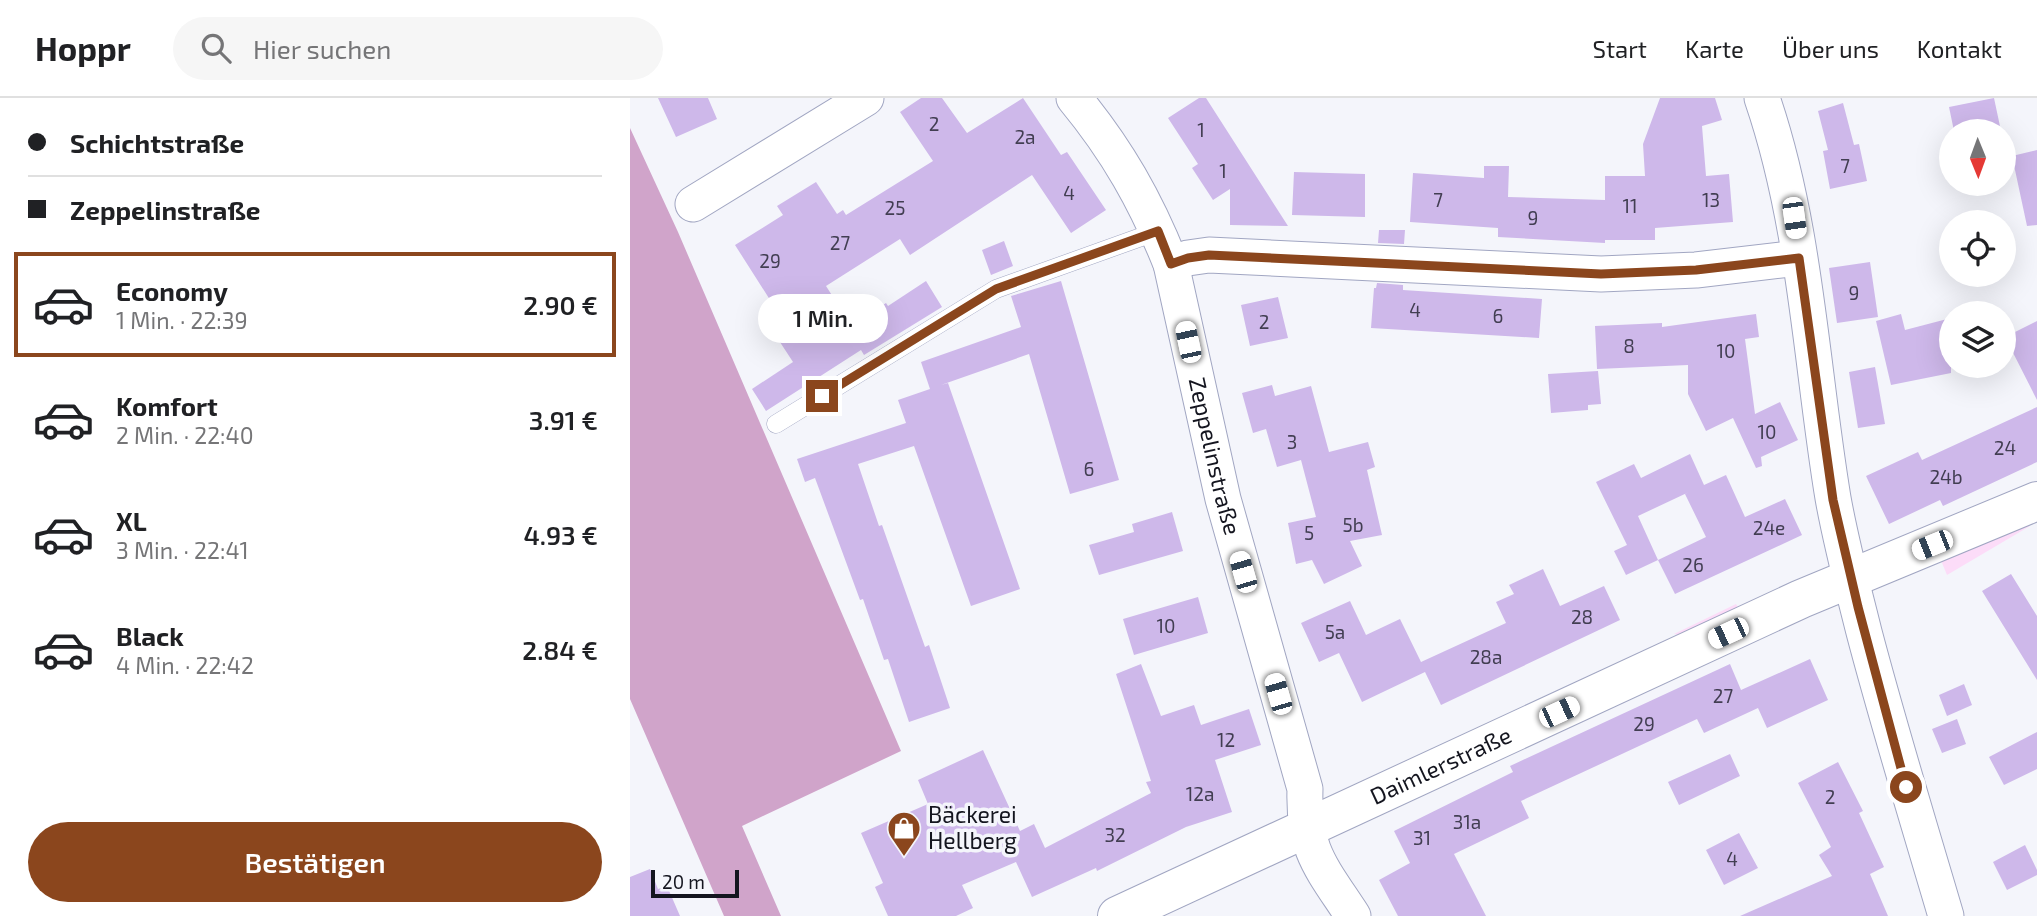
<!DOCTYPE html>
<html lang="de">
<meta charset="utf-8">
<style>
:root{--surface:#fff;--page:#f6f6f6;--text:#202124;--muted:#757577;--line:#e0e0e0;--accent:#8b461d}
body{margin:0;font-family:"Exo 2",sans-serif;background:var(--page);color:var(--text);height:100vh;display:flex;flex-direction:column;font-size:26px;white-space:nowrap}
*{box-sizing:border-box;margin:0}
p{font-size:23px;color:var(--muted)}
.icon{flex:none;width:38px;height:38px;fill:none;stroke:currentColor;stroke-width:2;stroke-linecap:round;stroke-linejoin:round}
.map{position:relative;flex:1;overflow:hidden}
.side{display:flex;flex-direction:column;background:var(--surface);width:630px}
.side>*{flex:none}
.hud{display:grid;align-content:center;height:154px;padding:0 28px;background:var(--surface)}
.needle{width:46px;rotate:179deg}
.controls{position:absolute;left:1309px;top:21px;display:grid;gap:14px}
.controls a{display:grid;place-items:center;width:77px;height:77px;border-radius:50%;background:var(--surface);box-shadow:0 7px 28px #0002;font-size:35px}
.scale{position:absolute;left:21px;bottom:18px;width:88px;box-sizing:border-box;padding-left:7px;border:4px solid #14151f;border-top:0;font-size:19px;line-height:24px;white-space:nowrap;color:#14151f;-webkit-text-stroke:5px #f4f5fb;paint-order:stroke}
.end{position:absolute;width:32px;height:32px;margin:-16px;border:9px solid #8b461d;background:#fff;box-shadow:0 0 0 4px #fff}
.from{border-radius:50%}
.bubble{position:absolute;height:49px;border-radius:24px;background:var(--surface);box-shadow:0 7px 28px #0002;font-size:23px;font-weight:600;line-height:49px;text-align:center}
.car{position:absolute;width:21px;height:42px;margin:-21px -10px;border-radius:9px;box-shadow:0 0 5px 2px #0007;background:linear-gradient(#fff 24%,#345 0 40%,#fff 0 76%,#345 0 86%,#fff 0)}
.hud b{display:flex;align-items:center;gap:24px;height:66px;font-size:26px}
.hud b+b{border-top:2px solid var(--line)}
.hud i{width:18px;height:18px;background:var(--text)}
ul{padding:0;list-style:none}
li{display:flex;align-items:center;gap:21px;height:105px;margin:0 14px 10px;padding:0 14px;border:4px solid transparent;border-radius:0px}
li div{flex:1}
li b{display:block;font-size:26px}
li em{font-style:normal;font-weight:600}
li.selected{border-color:var(--accent)}
li>.icon{width:63px;height:63px;stroke-width:1.5}
.cta{display:flex;gap:14px;margin-top:auto;padding:14px 28px}
.cta a{flex:1;height:80px;border-radius:42px;background:var(--accent);color:#fff;font-size:28px;font-weight:600;line-height:80px;text-align:center}
header{display:flex;align-items:center;gap:42px;box-sizing:border-box;height:98px;padding:0 35px;background:var(--surface);border-bottom:2px solid var(--line)}
header strong{font-size:33px}
nav{display:flex;gap:38px;margin-inline-start:auto;font-size:24px}
.search{width:490px;height:63px;background:var(--page);display:flex;align-items:center;gap:18px;box-sizing:border-box;padding:0 24px;border-radius:38px;color:var(--muted);font-size:26px}
main{display:flex;flex:1;min-height:0}
.map>svg:first-child{display:block}
.green{fill:#fcdcf8}
.forest{fill:#d0a4ca}
.building{fill:#ceb8ea;fill-rule:evenodd}
.lines{fill:none;stroke-linecap:round;stroke-linejoin:round}
.lane-casing{stroke:#a1a6c2;stroke-width:19}
.street-casing{stroke:#a1a6c2;stroke-width:37}
.secondary-casing{stroke:#a1a6c2;stroke-width:40}
.lane{stroke:#fff;stroke-width:18}
.street{stroke:#fff;stroke-width:35}
.secondary{stroke:#fff;stroke-width:38}
.route{stroke:#8b461d;stroke-width:9}
.labels{text-anchor:middle;stroke-width:7;stroke-linejoin:round;paint-order:stroke}
.number-label{font-size:19px;fill:#423e52}
.street-label{font-size:23px;fill:#14151f;stroke:#f4f5fb}
.poi-label{font-size:23px;fill:#14151f;stroke:#f4f5fb;text-anchor:start}
</style>
<header>
<strong>Hoppr</strong>
<div class="search"><svg class="icon" aria-label="search" viewBox="0 0 24 24"><circle cx="10" cy="10" r="6"/><path d="M15 15l6 6"/></svg>Hier suchen</div>
<nav><a>Start</a><a>Karte</a><a>Über uns</a><a>Kontakt</a></nav>
</header>
<main>
<section class="side">
<div class="hud">
<b><i class="from"></i>Schichtstraße</b>
<b><i></i>Zeppelinstraße</b>
</div>
<ul>
<li class="selected"><svg class="icon" aria-label="car" viewBox="0 0 24 24"><path d="M5 17H2v-5l4-1 3-4h7l3 4 3 1v5h-3M9 17h6M6 11h13"/><circle cx="7" cy="17" r="2"/><circle cx="17" cy="17" r="2"/></svg><div><b>Economy</b><p>1 Min. · 22:39</p></div><em>2.90 €</em></li>
<li><svg class="icon" aria-label="car" viewBox="0 0 24 24"><path d="M5 17H2v-5l4-1 3-4h7l3 4 3 1v5h-3M9 17h6M6 11h13"/><circle cx="7" cy="17" r="2"/><circle cx="17" cy="17" r="2"/></svg><div><b>Komfort</b><p>2 Min. · 22:40</p></div><em>3.91 €</em></li>
<li><svg class="icon" aria-label="car" viewBox="0 0 24 24"><path d="M5 17H2v-5l4-1 3-4h7l3 4 3 1v5h-3M9 17h6M6 11h13"/><circle cx="7" cy="17" r="2"/><circle cx="17" cy="17" r="2"/></svg><div><b>XL</b><p>3 Min. · 22:41</p></div><em>4.93 €</em></li>
<li><svg class="icon" aria-label="car" viewBox="0 0 24 24"><path d="M5 17H2v-5l4-1 3-4h7l3 4 3 1v5h-3M9 17h6M6 11h13"/><circle cx="7" cy="17" r="2"/><circle cx="17" cy="17" r="2"/></svg><div><b>Black</b><p>4 Min. · 22:42</p></div><em>2.84 €</em></li>
</ul>
<div class="cta"><a>Bestätigen</a></div>
</section>
<div class="map">
<svg width="1407" height="818" viewBox="0 0 1407 818">
<rect width="100%" height="100%" fill="#f4f5fb"/>
<!-- green -->
<path class="green" d="M1400 426V428L1317 477 1310 460Z
M1106 506 1110 513 1055 538 1044 536Z"/>
<!-- forest -->
<path class="forest" d="M0 30 48 134 271 653 112 728 151 818H94L0 601Z"/>
<!-- building -->
<path class="building" d="M28 0H78L87 21 46 39Z
M291 0H312L337 35 393 0 431 57 437 54 476 112 441 135 402 77 280 157 270 141 196 188 221 227 256 205 258 208 296 183 312 209 234 257 231 252 136 313 122 291 163 264 146 238 158 230 105 147 153 117 147 108 186 84 207 116 213 112 216 117 303 63 270 14Z
M569 0H576L658 128 600 127V91L583 102 562 70 568 66 538 20Z
M1030 0H1085L1092 22 1072 28 1076 78 1099 76 1103 124 1025 130V142H975V145L868 139V130L780 124 783 75 854 80V68H879L878 99 975 102V78H1015L1013 46Z
M1364 0 1371 33H1324L1319 9Z
M1213 5 1224 47 1229 46 1237 83 1200 91 1193 53 1198 52 1188 13Z
M1407 52V127L1397 128 1382 58Z
M664 74 735 76V119L662 117Z
M749 132H775L774 146 748 145Z
M374 143 383 168 361 177 352 152Z
M1240 164 1248 219 1207 225 1199 170Z
M431 183 489 382 440 396 399 256 311 287 318 285 390 491 341 508 284 348 228 366 249 428 252 427 295 549 299 547 320 610 279 624 258 561 254 562 233 501 230 502 185 380 175 384 167 361 276 325 268 302 300 291 291 264 391 229 381 198Z
M747 185 773 187V192L912 201 909 240 741 230 744 190H746Z
M648 199 658 240 620 248 611 207Z
M1126 216 1129 239 1115 241 1125 316 1150 304 1168 342 1131 359 1132 368 1126 370 1103 320 1076 333 1058 296V267L967 271 965 228 1032 225V229Z
M1271 216 1275 232 1321 220V275L1261 287 1246 223Z
M1407 223V302L1375 239Z
M1245 269 1255 326 1228 330 1219 274Z
M968 273 971 306 958 307V312L921 315 918 276Z
M642 287 645 298 681 288 699 354 738 344 745 369 737 372 752 437 720 443 732 468 694 486 682 462 666 466 658 425 686 419 671 362 647 369 636 331 623 335 612 295Z
M1407 309V364L1313 408 1310 402 1259 426 1236 378 1288 354 1292 362Z
M1060 356 1074 387 1096 377 1115 419 1155 401 1172 437 1045 496 1028 462 996 477 984 453 997 447 966 384 1004 366 1011 380ZM1059 394 1055 396 1076 439 1028 462 1008 418Z
M542 414 553 453 469 477 459 447 504 434 502 426Z
M913 471 930 508 974 488 990 522 811 607 795 574 732 604 709 555 689 564 671 525 720 503 736 537 770 521 791 564 876 525 866 504 884 496 879 487Z
M1381 476 1407 518V582L1352 493Z
M568 499 578 535 504 557 493 521Z
M1180 561 1198 602 1137 630 1128 610 1074 635 1067 621 891 703 899 720 824 756 856 818H768L749 782 780 765 764 733 883 674 880 668 1100 566 1111 592Z
M511 566 531 618 564 607 571 627 619 611 631 647 585 662 602 714 556 729 467 773 466 770 402 799 386 764 332 787 343 810 326 818H258L245 789 253 785 231 735 298 706 288 682 353 652 390 733 404 726 415 750 521 695 516 684 521 683 486 576Z
M1334 586 1342 607 1317 618 1309 597Z
M1327 621 1336 646 1312 655 1302 631Z
M1407 634V671L1374 687 1359 659Z
M1100 656 1110 678 1049 707 1038 684Z
M1208 664 1233 713 1229 715 1254 769 1240 776 1258 818H1110L1202 778 1189 757 1201 749 1168 685Z
M1109 735 1128 770 1094 787 1076 752Z
M1395 747 1407 772V777L1377 792 1363 764Z
M20 771 28 791 37 788 50 818H0V779Z"/>
<g class="lines">
<defs>
<path id="lane" d="M146 326 366 191 528 133"/>
<g id="street">
<path id="s1" d="M444 0C487 52 516 103 541 166L593 401 675 691C673 752 691 769 723 818"/>
<path d="M1132 0C1176 128 1181 267 1203 400 1211 445 1223 490 1234 534 1259 629 1288 723 1316 818"/>
<path d="M63 106 236 0"/>
<path d="M541 166 558 160 579 157 971 176 1066 172 1169 160"/>
</g>
<g id="secondary">
<path id="s2" d="M487 818 1171 501 1407 403"/>
</g>
</defs>
<!-- lane casing -->
<use href="#lane" class="lane-casing"/>
<!-- street casing -->
<use href="#street" class="street-casing"/>
<!-- secondary casing -->
<use href="#secondary" class="secondary-casing"/>
<!-- lane -->
<use href="#lane" class="lane"/>
<!-- street -->
<use href="#street" class="street"/>
<!-- secondary -->
<use href="#secondary" class="secondary"/>
</g>
<g class="lines">
<!-- route -->
<path class="route" d="M192 298 366 191 528 133 541 166 558 160 579 157 971 176 1066 172 1169 160 1203 402 1228 509 1276 689"/>
</g>
<!-- icons -->
<defs>
<symbol id="shop-pin" viewBox="-11 -11 22 30"><path d="M0 17L-7.5 6A9.5 9.5 0 1 1 7.5 6Z" fill="#8b461d" stroke="#f4f5fb"/><path d="M-5-2.5h2.3a2.7 3.5 0 0 1 5.4 0H5L5.5 6h-11ZM-1.5-2.5h3a1.5 2.3 0 0 0-3 0Z" fill="#fff"/></symbol>
</defs>
<g fill-rule="evenodd">
<use href="#shop-pin" x="255" y="711" width="38" height="52"/>
</g>
<g class="labels">
<!-- number labels -->
<g class="number-label">
<text x="304" y="33">2</text>
<text x="571" y="39">1</text>
<text x="395" y="46">2a</text>
<text x="1215" y="75">7</text>
<text x="593" y="80">1</text>
<text x="439" y="102">4</text>
<text x="808" y="109">7</text>
<text x="1081" y="109">13</text>
<text x="1000" y="115">11</text>
<text x="265" y="117">25</text>
<text x="903" y="127">9</text>
<text x="210" y="152">27</text>
<text x="140" y="170">29</text>
<text x="1224" y="202">9</text>
<text x="785" y="219">4</text>
<text x="868" y="225">6</text>
<text x="634" y="231">2</text>
<text x="999" y="255">8</text>
<text x="1096" y="260">10</text>
<text x="1137" y="341">10</text>
<text x="662" y="351">3</text>
<text x="1375" y="357">24</text>
<text x="459" y="378">6</text>
<text x="1316" y="386">24b</text>
<text x="723" y="434">5b</text>
<text x="1139" y="437">24e</text>
<text x="679" y="442">5</text>
<text x="1063" y="474">26</text>
<text x="952" y="526">28</text>
<text x="536" y="535">10</text>
<text x="705" y="541">5a</text>
<text x="856" y="566">28a</text>
<text x="1093" y="605">27</text>
<text x="1014" y="633">29</text>
<text x="596" y="649">12</text>
<text x="570" y="703">12a</text>
<text x="1200" y="706">2</text>
<text x="837" y="731">31a</text>
<text x="485" y="744">32</text>
<text x="792" y="747">31</text>
<text x="1102" y="768">4</text>
</g>
<!-- street labels -->
<g class="street-label">
<text dy="8" stroke="none"><textPath href="#s1" startOffset="390">Zeppelinstraße</textPath></text>
<text dy="8" stroke="none"><textPath href="#s2" startOffset="357">Daimlerstraße</textPath></text>
</g>
<!-- poi labels -->
<g class="poi-label">
<text x="298" y="725">Bäckerei<tspan x="298" dy="26">Hellberg</tspan></text>
</g>
</g>
</svg>
<div class="controls">
<a><svg class="needle" viewBox="-14 -14 28 28"><path d="M0-13l5 13h-10z" fill="#e53935"/><path d="M0 13l5-13h-10z" fill="#757577"/></svg></a>
<a><svg class="icon" aria-label="locate" viewBox="0 0 24 24"><circle cx="12" cy="12" r="6"/><path d="M12 2v4M12 18v4M2 12h4M18 12h4"/></svg></a>
<a><svg class="icon" aria-label="layers" viewBox="0 0 24 24"><path d="M12 4l9 5-9 5-9-5zM3 14l9 5 9-5"/></svg></a>
</div>
<div class="scale">20 m</div>
<i class="end from" style="left:1276px;top:689px"></i>
<i class="end" style="left:192px;top:298px"></i>
<div class="bubble" style="left:128px;top:196px;width:130px">1 Min.</div>
<i class="car" style="left:1164px;top:120px;rotate:172deg"></i>
<i class="car" style="left:558px;top:244px;rotate:348deg"></i>
<i class="car" style="left:1302px;top:447px;rotate:248deg"></i>
<i class="car" style="left:613px;top:474px;rotate:344deg"></i>
<i class="car" style="left:1098px;top:535px;rotate:245deg"></i>
<i class="car" style="left:648px;top:596px;rotate:344deg"></i>
<i class="car" style="left:929px;top:614px;rotate:65deg"></i>
</div>
</main>
